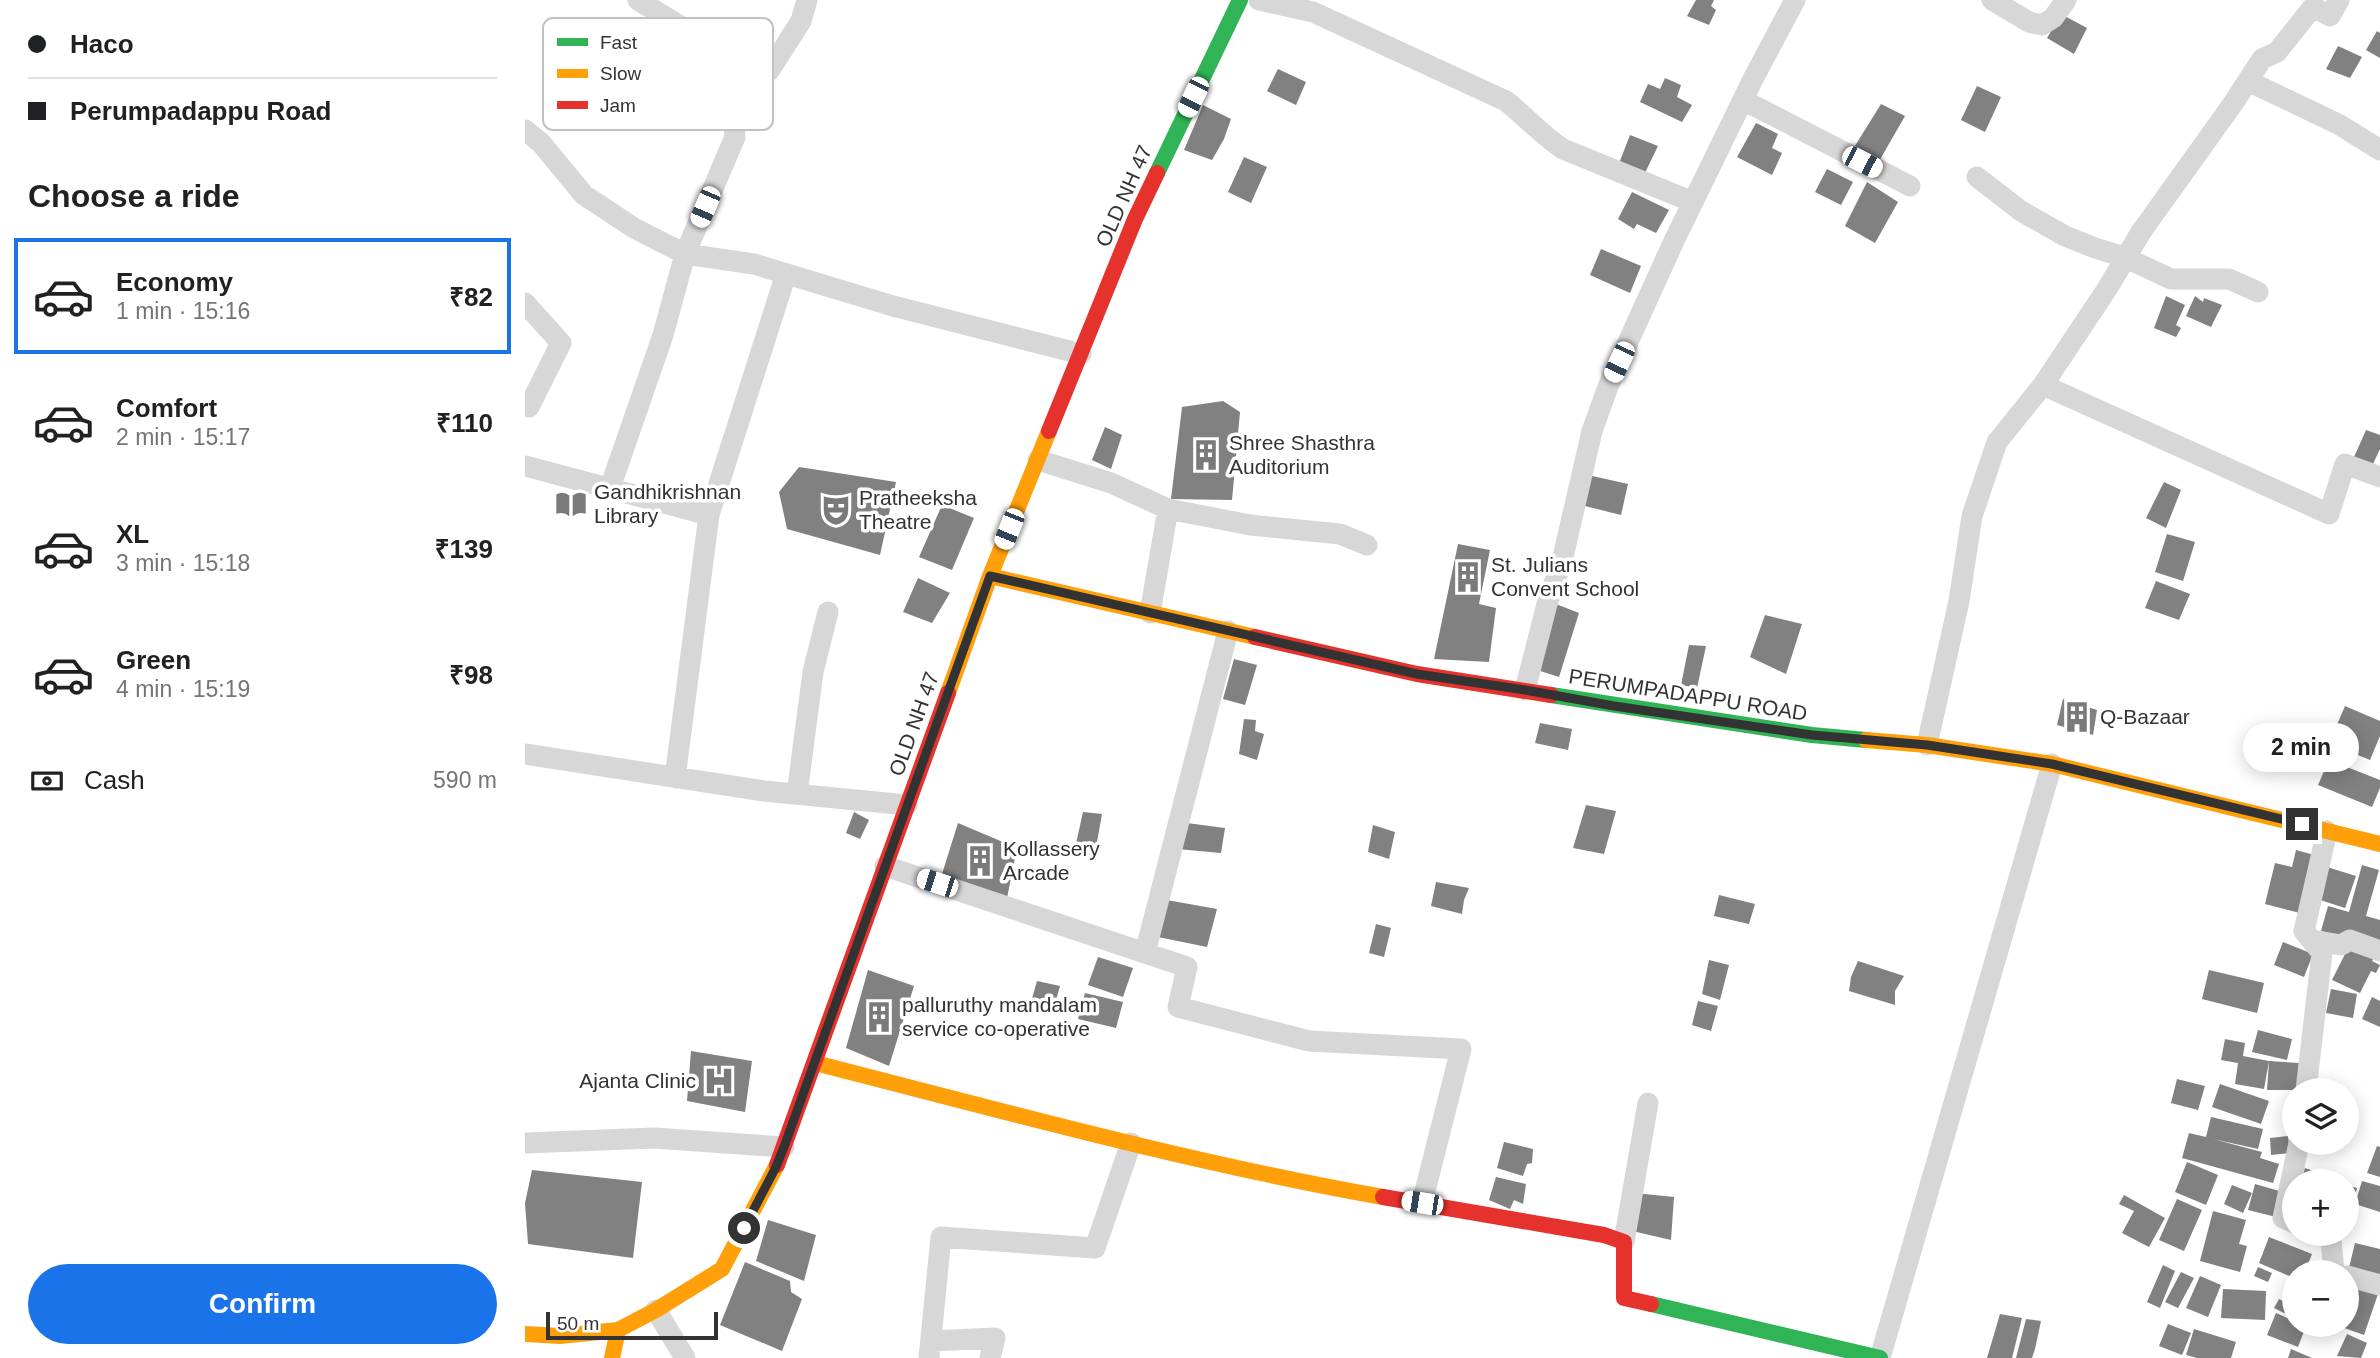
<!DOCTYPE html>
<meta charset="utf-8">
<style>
:root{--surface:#fff;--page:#f2f2f2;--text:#202124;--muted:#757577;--line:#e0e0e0;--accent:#1a73e8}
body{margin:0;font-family:Arial,sans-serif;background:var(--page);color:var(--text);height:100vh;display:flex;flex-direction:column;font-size:26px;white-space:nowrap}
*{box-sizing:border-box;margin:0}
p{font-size:23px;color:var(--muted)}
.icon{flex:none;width:38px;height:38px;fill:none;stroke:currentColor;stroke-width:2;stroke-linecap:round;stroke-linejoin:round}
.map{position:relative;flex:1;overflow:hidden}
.details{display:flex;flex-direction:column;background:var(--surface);width:525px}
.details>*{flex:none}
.hud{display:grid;align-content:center;height:154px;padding:0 28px;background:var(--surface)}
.fabs{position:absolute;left:1757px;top:1078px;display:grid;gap:14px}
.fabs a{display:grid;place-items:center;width:77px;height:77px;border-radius:50%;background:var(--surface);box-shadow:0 4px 18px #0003;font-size:35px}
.scale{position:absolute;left:21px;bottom:18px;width:172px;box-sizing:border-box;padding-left:7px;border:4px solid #333;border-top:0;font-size:19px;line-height:24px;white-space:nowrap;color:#333;-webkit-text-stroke:5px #fff;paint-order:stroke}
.end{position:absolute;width:32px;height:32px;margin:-16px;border:9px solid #333;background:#fff;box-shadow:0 0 0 4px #fff}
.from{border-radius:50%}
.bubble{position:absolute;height:49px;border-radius:24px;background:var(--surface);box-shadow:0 4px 18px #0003;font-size:23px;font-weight:800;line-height:49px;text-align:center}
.car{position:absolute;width:21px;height:42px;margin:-21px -10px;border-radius:9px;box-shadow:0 0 5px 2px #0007;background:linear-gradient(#fff 24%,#345 0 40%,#fff 0 76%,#345 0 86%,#fff 0)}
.hud b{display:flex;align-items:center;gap:24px;height:66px;font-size:26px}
.hud b+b{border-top:2px solid var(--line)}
.hud i{width:18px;height:18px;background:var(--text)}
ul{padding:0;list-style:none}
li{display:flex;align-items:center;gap:21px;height:116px;margin:0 14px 10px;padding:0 14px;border:4px solid transparent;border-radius:0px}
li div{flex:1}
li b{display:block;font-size:26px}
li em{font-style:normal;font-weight:800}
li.on{border-color:var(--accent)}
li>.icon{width:63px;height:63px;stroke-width:1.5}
h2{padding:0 28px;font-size:32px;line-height:84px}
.pay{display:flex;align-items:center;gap:18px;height:77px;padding:0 28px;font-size:26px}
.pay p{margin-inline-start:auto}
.cta{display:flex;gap:14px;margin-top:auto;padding:14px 28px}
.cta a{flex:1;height:80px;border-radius:42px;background:var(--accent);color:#fff;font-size:28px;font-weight:800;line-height:80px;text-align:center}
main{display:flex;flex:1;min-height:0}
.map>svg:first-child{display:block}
.building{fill:#818181}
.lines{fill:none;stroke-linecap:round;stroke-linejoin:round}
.street{stroke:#d7d7d7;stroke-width:21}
.fast{stroke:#30b455;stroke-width:16}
.slow{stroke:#ff9f0a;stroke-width:16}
.jam{stroke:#e5322d;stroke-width:16}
.route{stroke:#333;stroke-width:9}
.labels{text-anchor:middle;stroke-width:7;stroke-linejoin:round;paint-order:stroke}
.street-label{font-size:21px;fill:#333;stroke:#fff}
.poi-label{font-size:21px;fill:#333;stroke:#fff;text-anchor:start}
.key{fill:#fff;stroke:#c2c2c2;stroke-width:2}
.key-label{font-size:19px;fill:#333}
</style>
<main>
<section class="details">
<div class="hud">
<b><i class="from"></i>Haco</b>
<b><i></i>Perumpadappu Road</b>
</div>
<h2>Choose a ride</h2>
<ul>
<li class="on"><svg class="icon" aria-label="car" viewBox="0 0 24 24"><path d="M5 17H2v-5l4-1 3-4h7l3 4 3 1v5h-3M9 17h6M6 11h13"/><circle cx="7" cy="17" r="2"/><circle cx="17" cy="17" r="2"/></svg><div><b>Economy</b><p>1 min · 15:16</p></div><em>₹82</em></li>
<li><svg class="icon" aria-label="car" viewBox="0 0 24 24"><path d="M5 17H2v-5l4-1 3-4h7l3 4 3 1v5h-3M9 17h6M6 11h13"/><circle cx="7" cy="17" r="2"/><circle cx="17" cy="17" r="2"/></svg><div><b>Comfort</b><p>2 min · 15:17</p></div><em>₹110</em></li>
<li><svg class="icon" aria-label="car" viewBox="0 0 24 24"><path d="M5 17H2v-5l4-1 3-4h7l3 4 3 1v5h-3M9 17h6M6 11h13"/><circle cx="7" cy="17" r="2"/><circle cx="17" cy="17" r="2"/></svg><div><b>XL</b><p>3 min · 15:18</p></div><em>₹139</em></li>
<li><svg class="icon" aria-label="car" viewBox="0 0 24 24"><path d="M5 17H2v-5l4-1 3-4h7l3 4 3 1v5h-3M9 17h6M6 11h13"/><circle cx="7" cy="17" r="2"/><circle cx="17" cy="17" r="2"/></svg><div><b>Green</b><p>4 min · 15:19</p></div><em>₹98</em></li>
</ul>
<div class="pay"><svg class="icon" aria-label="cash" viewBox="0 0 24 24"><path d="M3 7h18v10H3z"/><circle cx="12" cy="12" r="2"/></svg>Cash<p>590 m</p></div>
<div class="cta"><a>Confirm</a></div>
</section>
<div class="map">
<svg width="1855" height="1358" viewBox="0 0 1855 1358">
<rect width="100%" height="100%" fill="#fff"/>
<!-- building -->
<path class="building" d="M1171 0H1189L1186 6 1191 10 1184 25 1162 16Z
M1536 14 1562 28 1549 54 1522 38Z
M1852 31 1855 33V58L1841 50Z
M1813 46 1837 57 1825 78 1801 69Z
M753 69 781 82 771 105 742 91Z
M1140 78 1156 85 1152 97 1167 105 1157 122 1115 102 1123 84 1135 89Z
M1452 86 1476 97 1460 132 1436 120Z
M1356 104 1380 116 1353 163 1328 149Z
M678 105 706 119 699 139 687 160 659 150Z
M1231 123 1253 134 1247 148 1257 153 1247 175 1212 157Z
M1105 135 1133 146 1118 177 1093 166Z
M719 157 742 167 726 203 703 192Z
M1302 169 1328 182 1316 205 1290 192Z
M1342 182 1373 202 1350 243 1320 226Z
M1107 192 1144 210 1131 233 1112 224 1109 229 1093 219Z
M1076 249 1116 266 1105 293 1065 275Z
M1641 296 1660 305 1651 325 1656 328 1651 337 1629 328Z
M1670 296 1678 302 1679 298 1697 305 1686 327 1661 316Z
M698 401 715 412 707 500 646 499 657 407Z
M580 427 597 435 586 469 567 460Z
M1841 430 1855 435V449L1848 464 1829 457Z
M274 467 371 482 355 555 262 529 254 492Z
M1063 475 1103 484 1096 515 1056 505Z
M1639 482 1656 490 1641 528 1621 518Z
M417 505 449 518 427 570 394 557Z
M1642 534 1670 542 1658 581 1630 572Z
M933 544 965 550 954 604 971 608 964 662 909 659Z
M393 578 425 593 407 623 378 612Z
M1631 581 1665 594 1654 620 1620 608Z
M1031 604 1054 613 1034 677 1009 669Z
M1240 615 1277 624 1261 674 1225 657Z
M1164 645 1181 646 1172 688 1156 685Z
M709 659 732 665 720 705 698 699Z
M1538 699 1572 710 1568 735 1532 725Z
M1820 706 1855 721V736L1845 760 1804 743Z
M719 719 731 720 730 731 739 734 732 760 714 754Z
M1015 723 1047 729 1043 750 1010 743Z
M1804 760 1855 780V788L1847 807 1793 785Z
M1061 805 1091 811 1079 854 1048 848Z
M329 812 344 820 335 839 321 833Z
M558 812 577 814 569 859 548 857Z
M654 822 700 828 696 853 652 849Z
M433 823 492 848 482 898 417 874Z
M848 825 870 832 864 859 843 852Z
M1771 850 1793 856 1779 914 1740 904 1750 863 1767 867Z
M1837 865 1854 870 1841 916 1855 920V947L1796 931 1803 906 1824 912Z
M1802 867 1831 876 1820 908 1792 899Z
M911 882 944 888 939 900 937 914 906 906Z
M1194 895 1230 904 1224 924 1189 916Z
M636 899 692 909 682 947 628 936Z
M851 924 866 928 859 957 844 953Z
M1758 942 1788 954 1779 977 1749 965Z
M1826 942 1851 954 1847 961 1855 965 1851 973 1846 971 1835 993 1807 980Z
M573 957 608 968 598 997 563 985Z
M1184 960 1204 965 1195 1000 1177 994Z
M1333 961 1379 976 1370 991V1005L1324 991 1326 977Z
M343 970 389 986 364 1066 321 1048Z
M1684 970 1739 983 1732 1013 1677 999Z
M512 981 535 986 527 1015 504 1009Z
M1806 989 1832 994 1828 1018 1801 1013Z
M560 993 598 1002 591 1028 553 1019Z
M1847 997 1855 1001V1027L1837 1019Z
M1173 1001 1193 1006 1186 1031 1167 1025Z
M1733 1030 1767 1039 1762 1060 1727 1052Z
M1700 1039 1720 1043 1718 1056 1744 1061 1739 1089 1710 1084 1713 1063 1696 1060Z
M166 1051 227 1061 220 1112 162 1101Z
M1744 1061 1774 1063 1772 1090H1742Z
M1652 1079 1680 1086 1673 1110 1646 1103Z
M1695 1084 1744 1101 1736 1124 1687 1107Z
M1686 1117 1738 1129 1733 1149 1688 1139 1737 1152 1735 1158 1754 1164 1748 1183 1657 1158 1664 1133 1681 1137Z
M1763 1136 1765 1153 1746 1155 1745 1138Z
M979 1142 1008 1149 1007 1163 1002 1164 998 1176 972 1168Z
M1852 1146 1855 1147V1177L1842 1173Z
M1662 1162 1693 1175 1681 1205 1650 1192Z
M1780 1168 1804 1176 1802 1181H1776Z
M7 1170 117 1182 108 1258 3 1244 0 1203Z
M971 1177 1001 1184 998 1204 989 1200 985 1209 964 1200Z
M1837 1181 1855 1186V1212L1830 1204Z
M1730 1184 1758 1192 1751 1217 1723 1210Z
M1707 1185 1727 1193 1718 1213 1699 1204Z
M1822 1185 1832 1188 1829 1201 1822 1199Z
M1110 1193 1149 1197 1146 1240 1103 1230Z
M1599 1195 1640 1218 1624 1247 1597 1233 1609 1211 1594 1204Z
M1652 1199 1677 1210 1659 1251 1634 1240Z
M1822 1204 1830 1208 1822 1228Z
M1688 1211 1721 1220 1714 1244 1722 1246 1715 1272 1675 1261Z
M243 1220 291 1235 279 1281 231 1261Z
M1744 1237 1787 1254 1780 1272H1769V1278L1734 1263Z
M1830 1243 1855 1249V1280L1823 1272Z
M220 1262 265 1281 266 1292 277 1299 257 1351 195 1325Z
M1638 1265 1650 1271 1635 1308 1622 1302Z
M1733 1267 1747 1273 1743 1282 1729 1276Z
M1656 1272 1669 1278 1653 1308 1640 1302Z
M1675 1276 1696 1285 1683 1317 1661 1308Z
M1822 1283 1853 1294 1839 1335 1811 1325H1822Z
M1698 1289 1741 1291 1740 1320 1696 1318Z
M1754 1299 1769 1307V1318L1749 1308Z
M1751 1313 1769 1321V1325L1781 1326 1773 1347 1742 1335Z
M1475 1314 1497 1318 1487 1358H1462Z
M1501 1319 1516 1321 1510 1349 1507 1358H1491Z
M1643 1324 1666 1333 1657 1355 1634 1346Z
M1669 1329 1711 1342 1706 1358H1672L1661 1355Z
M1822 1334 1842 1343 1836 1358 1812 1356Z
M1766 1349 1787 1358H1763Z"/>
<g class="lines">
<!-- street -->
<path class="street" d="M113 0 202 55 210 137 160 254 229 264 368 306 556 354
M734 0 788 12 981 101C1001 117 1017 135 1038 149L1168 202
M1467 0 1504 22 1517 25 1528 18 1541 0
M202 55 244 71 276 21 282 0
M1723 81 1815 125 1855 150
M1218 100 1385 186
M0 130 16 143 59 195 109 228 160 254 138 335 85 488
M1452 177 1496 211 1540 236 1570 248 1599 257 1646 279H1704L1733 292
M0 303 36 343 4 407 0 405
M1518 385 1804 514 1820 464 1855 477
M513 460 586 483 643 509 725 525 815 534 842 545
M0 466 184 515 150 778
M184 515 261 274
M625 613 643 509
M1000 690 1022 604 1038 557 1067 431 1084 384 1148 243 1228 79 1270 0
M1402 745 1434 601 1447 516 1472 442 1518 385 1582 289 1616 232 1707 105 1737 59 1752 52 1788 7 1805 16 1814 0
M0 754 239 791 382 805
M272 794 288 672 303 612
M360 866 662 967 653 1007 784 1041 936 1049 897 1203
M1787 940 1816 945 1825 940 1855 951
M620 953 703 631
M1781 1090 1797 953 1779 931 1802 831
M0 1143 129 1138 259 1147
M1769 1223 1758 1218 1774 1143
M1793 1234 1806 1240 1809 1272
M1099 1242 1123 1103
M1822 1276 1855 1285
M131 1310 160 1358
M406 1341 470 1338 465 1358
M404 1358 416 1237 570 1248 606 1143
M1355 1358 1527 764"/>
<!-- fast -->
<path class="fast" d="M632 173 715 0
M1026 695 1287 735 1341 740
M1126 1304 1355 1358"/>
<!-- slow -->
<path class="slow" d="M465 576 730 637
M423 693 465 576 524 431
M1341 740 1402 745 1527 764 1855 844
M290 1063C478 1111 666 1163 858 1197
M0 1334 35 1336 93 1330 131 1310 197 1269 252 1165
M87 1358 93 1330"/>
<!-- jam -->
<path class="jam" d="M524 431 610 219 632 173
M730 637 892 674 1026 695
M252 1165 423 693
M858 1197 1079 1235 1099 1242V1298L1126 1304"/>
</g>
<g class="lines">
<!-- route -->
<path class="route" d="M219 1228 251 1167 259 1147 465 576 892 674 1000 690 1089 706 1287 735 1402 745 1527 764 1777 824"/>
</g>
<!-- icons -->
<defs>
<symbol id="building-bare" viewBox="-9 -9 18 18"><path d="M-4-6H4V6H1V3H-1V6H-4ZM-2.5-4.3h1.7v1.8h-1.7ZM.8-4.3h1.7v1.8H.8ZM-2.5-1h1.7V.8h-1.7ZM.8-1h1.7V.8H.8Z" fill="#7a7a7a" stroke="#fff" stroke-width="2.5" paint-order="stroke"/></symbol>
<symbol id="library-bare" viewBox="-9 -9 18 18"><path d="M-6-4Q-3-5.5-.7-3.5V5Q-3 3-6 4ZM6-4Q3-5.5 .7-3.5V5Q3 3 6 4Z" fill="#7a7a7a" stroke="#fff" stroke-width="2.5" paint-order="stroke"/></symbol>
<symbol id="theatre-bare" viewBox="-9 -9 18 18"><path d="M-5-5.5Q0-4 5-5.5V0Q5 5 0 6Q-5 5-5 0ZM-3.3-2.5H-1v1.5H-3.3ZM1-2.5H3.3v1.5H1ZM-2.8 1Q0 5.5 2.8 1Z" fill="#7a7a7a" stroke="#fff" stroke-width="2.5" paint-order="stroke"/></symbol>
<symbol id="hospital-bare" viewBox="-9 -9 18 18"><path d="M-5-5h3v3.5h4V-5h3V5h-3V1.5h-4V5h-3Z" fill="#7a7a7a" stroke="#fff" stroke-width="2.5" paint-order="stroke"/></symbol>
</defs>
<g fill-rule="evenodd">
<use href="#building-bare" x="659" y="433" width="44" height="44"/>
<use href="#library-bare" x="24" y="482" width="44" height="44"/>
<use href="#theatre-bare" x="289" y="488" width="44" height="44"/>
<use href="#building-bare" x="921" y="555" width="44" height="44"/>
<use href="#building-bare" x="1530" y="695" width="44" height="44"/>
<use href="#building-bare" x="433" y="839" width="44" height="44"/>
<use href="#building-bare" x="332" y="995" width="44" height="44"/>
<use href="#hospital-bare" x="172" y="1059" width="44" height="44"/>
</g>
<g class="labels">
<!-- street labels -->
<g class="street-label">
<text transform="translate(599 196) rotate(-66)" y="7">OLD NH 47</text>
<text transform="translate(1163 695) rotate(9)" y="7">PERUMPADAPPU ROAD</text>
<text transform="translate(389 724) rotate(-70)" y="7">OLD NH 47</text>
</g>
<!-- poi labels -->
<g class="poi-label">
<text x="704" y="450">Shree Shasthra<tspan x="704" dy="24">Auditorium</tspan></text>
<text x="69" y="499">Gandhikrishnan<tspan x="69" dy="24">Library</tspan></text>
<text x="334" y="505">Pratheeksha<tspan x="334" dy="24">Theatre</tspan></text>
<text x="966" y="572">St. Julians<tspan x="966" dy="24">Convent School</tspan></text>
<text x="1575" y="724">Q-Bazaar</text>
<text x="478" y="856">Kollassery<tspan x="478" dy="24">Arcade</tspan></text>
<text x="377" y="1012">palluruthy mandalam<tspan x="377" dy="24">service co-operative</tspan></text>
<text x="171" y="1088" text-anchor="end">Ajanta Clinic</text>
</g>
</g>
<!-- legend -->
<rect x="18" y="18" width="230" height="112" rx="10" class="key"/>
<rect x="32" y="38" width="31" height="8" fill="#30b455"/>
<rect x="32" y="69" width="31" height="9" fill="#ff9f0a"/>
<rect x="32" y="101" width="31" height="8" fill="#e5322d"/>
<g class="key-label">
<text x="75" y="49">Fast</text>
<text x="75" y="80">Slow</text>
<text x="75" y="112">Jam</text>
</g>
</svg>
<div class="fabs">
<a><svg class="icon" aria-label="layers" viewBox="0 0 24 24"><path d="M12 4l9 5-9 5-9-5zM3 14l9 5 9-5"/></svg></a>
<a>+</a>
<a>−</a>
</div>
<div class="scale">50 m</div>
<i class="end from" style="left:219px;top:1228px"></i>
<i class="end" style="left:1777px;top:824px"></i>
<div class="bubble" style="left:1718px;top:723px;width:116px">2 min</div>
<i class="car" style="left:668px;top:97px;rotate:206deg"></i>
<i class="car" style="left:1337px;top:162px;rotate:117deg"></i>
<i class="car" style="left:180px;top:207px;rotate:203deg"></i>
<i class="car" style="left:1094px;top:362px;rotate:205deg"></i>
<i class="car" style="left:484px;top:529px;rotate:202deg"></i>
<i class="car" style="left:412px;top:883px;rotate:288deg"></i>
<i class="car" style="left:897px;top:1203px;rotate:279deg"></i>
</div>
</main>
